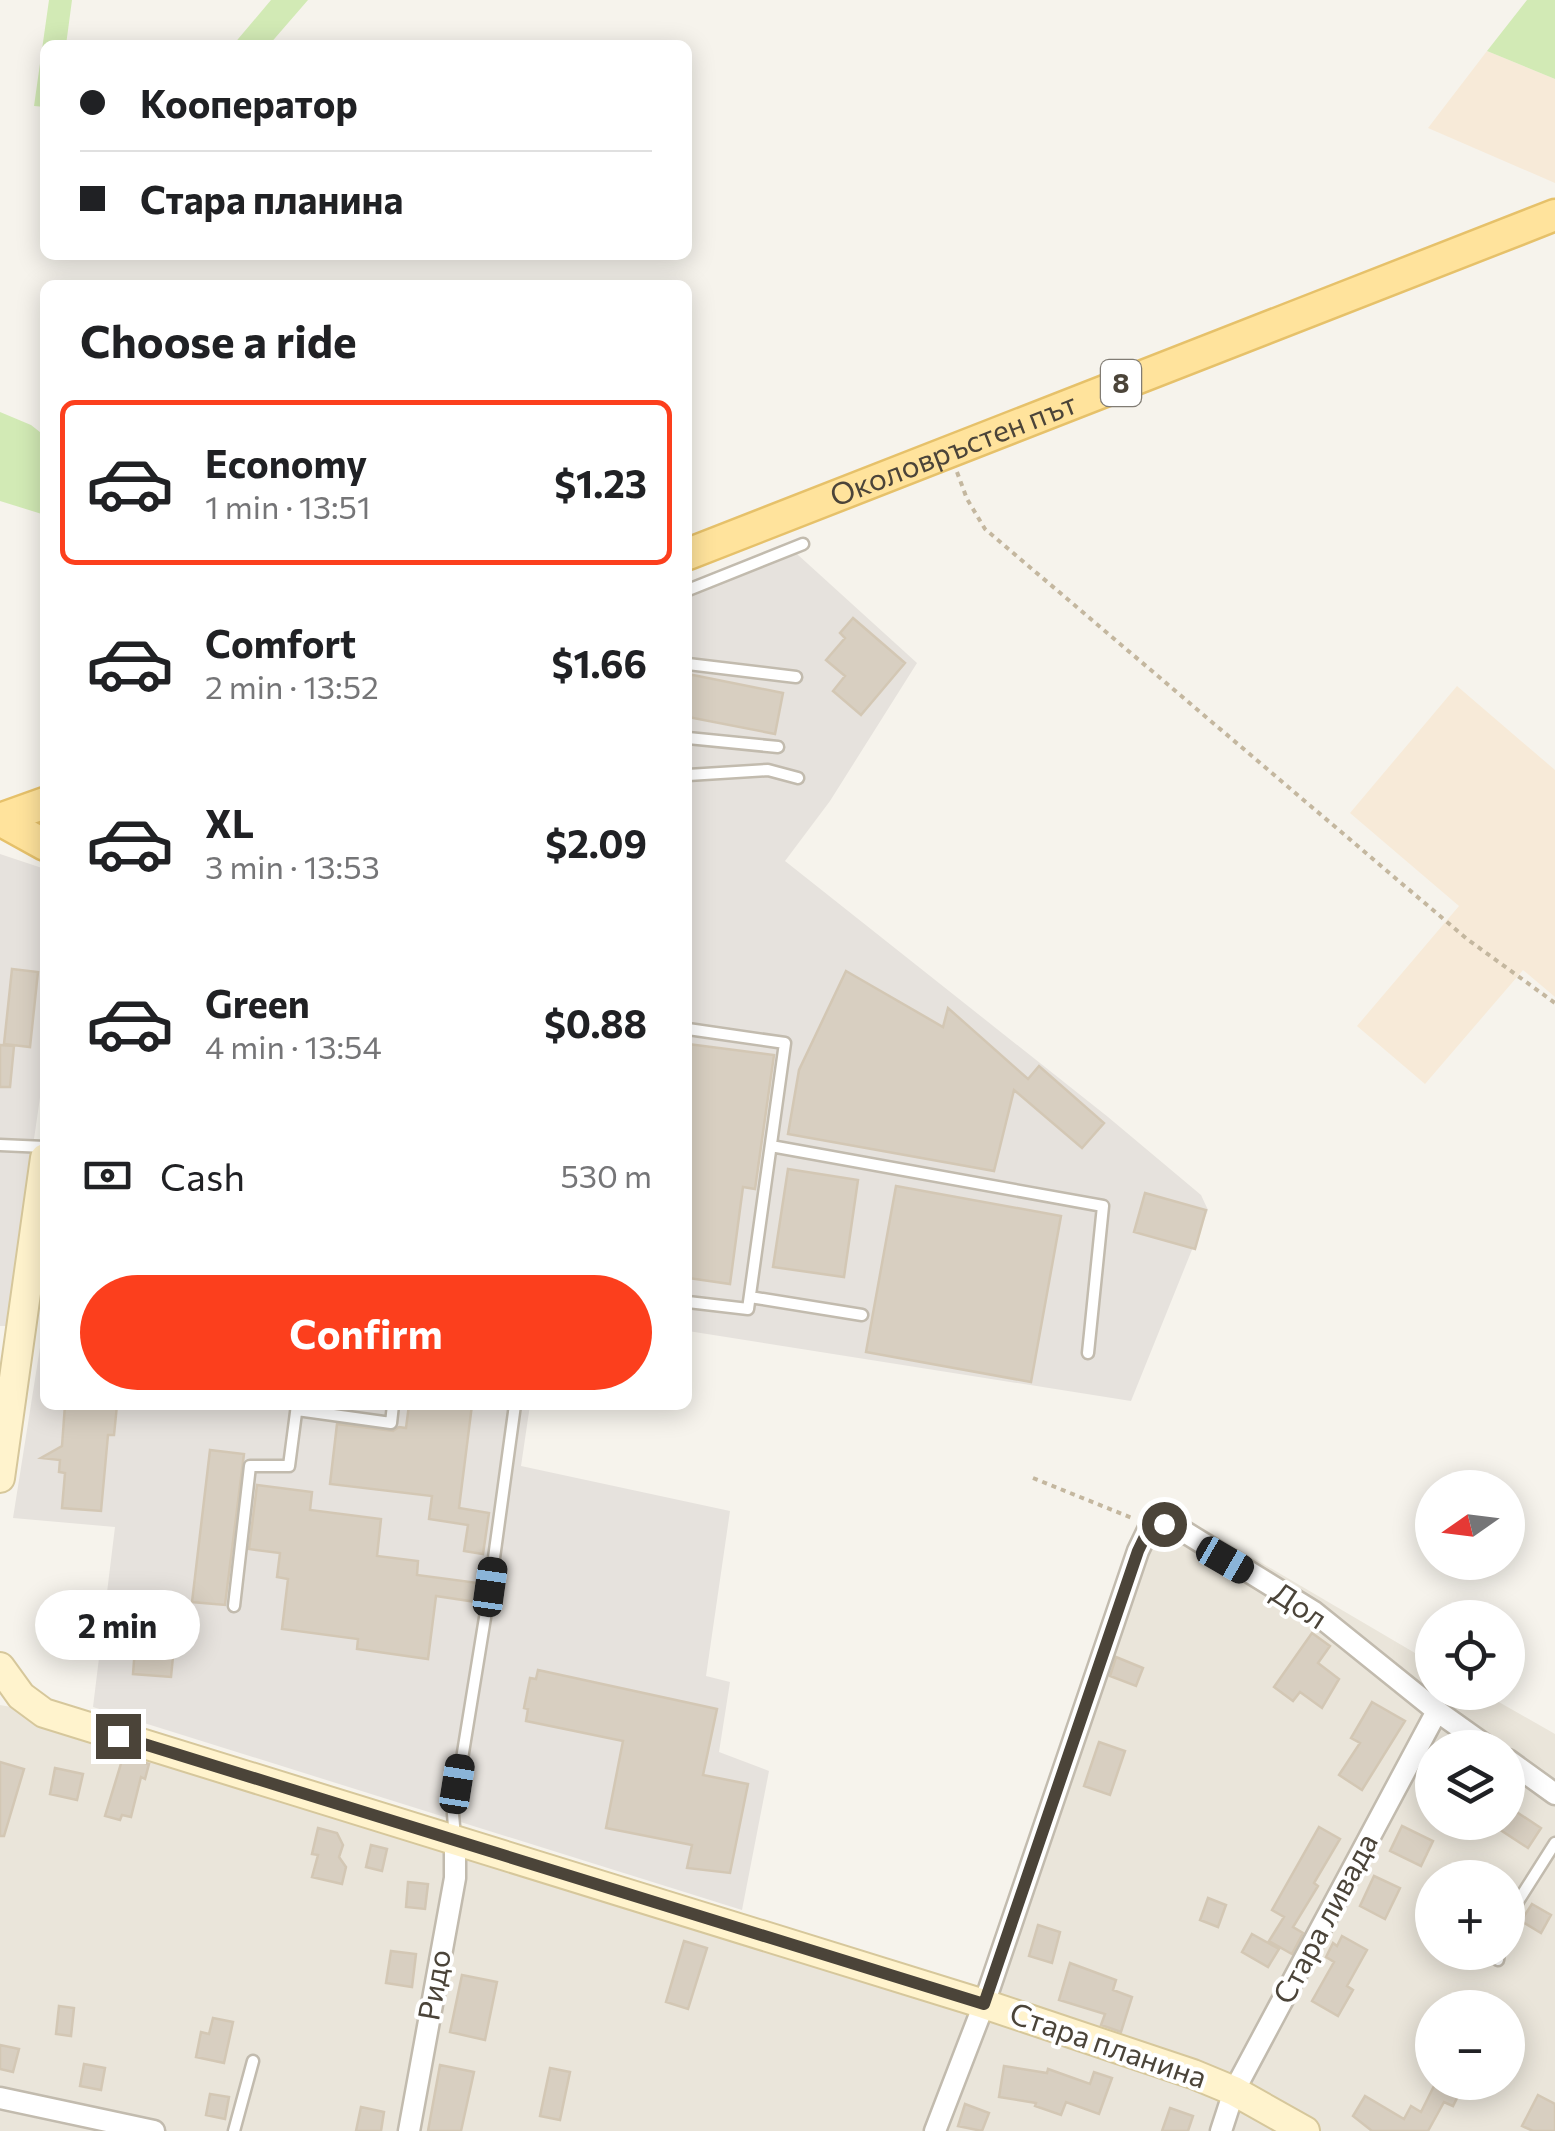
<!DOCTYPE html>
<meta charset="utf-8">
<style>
:root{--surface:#fff;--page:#f6f6f6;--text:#202124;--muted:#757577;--line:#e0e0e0;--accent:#fc3f1d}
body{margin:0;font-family:Commissioner,sans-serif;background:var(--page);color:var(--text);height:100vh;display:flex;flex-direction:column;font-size:38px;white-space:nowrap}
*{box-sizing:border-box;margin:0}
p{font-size:32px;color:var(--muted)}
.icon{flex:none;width:55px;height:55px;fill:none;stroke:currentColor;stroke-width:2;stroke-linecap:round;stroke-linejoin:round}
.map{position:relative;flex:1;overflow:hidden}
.panel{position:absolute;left:40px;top:280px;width:652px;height:1130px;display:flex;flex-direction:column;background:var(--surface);border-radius:15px;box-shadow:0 5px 25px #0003}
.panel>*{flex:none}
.guide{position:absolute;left:40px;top:40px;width:652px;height:220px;border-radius:15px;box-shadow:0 5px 25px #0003;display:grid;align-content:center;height:220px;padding:0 40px;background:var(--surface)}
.needle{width:65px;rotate:256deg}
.controls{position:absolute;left:1415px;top:1470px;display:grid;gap:20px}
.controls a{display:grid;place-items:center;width:110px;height:110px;border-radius:50%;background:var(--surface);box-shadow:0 5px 25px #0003;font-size:50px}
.end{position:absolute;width:45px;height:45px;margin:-22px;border:12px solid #4b4439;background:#fff;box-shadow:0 0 0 5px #fff}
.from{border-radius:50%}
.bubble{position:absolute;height:70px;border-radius:35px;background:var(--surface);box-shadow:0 5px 25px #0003;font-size:32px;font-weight:700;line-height:70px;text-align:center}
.car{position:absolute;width:30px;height:60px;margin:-30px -15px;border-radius:12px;box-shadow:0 0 8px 2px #0007;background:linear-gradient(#222 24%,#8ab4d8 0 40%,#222 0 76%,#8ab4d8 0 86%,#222 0)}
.guide b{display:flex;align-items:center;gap:35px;height:95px;font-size:38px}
.guide b+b{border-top:2px solid var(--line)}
.guide i{width:25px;height:25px;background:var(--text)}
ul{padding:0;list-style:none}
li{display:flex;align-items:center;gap:30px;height:165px;margin:0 20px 15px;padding:0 20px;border:5px solid transparent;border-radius:15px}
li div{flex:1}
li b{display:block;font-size:38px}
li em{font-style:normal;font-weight:700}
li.current{border-color:var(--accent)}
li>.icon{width:90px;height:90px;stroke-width:1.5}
h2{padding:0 40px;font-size:45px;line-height:120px}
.pay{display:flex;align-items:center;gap:25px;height:110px;padding:0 40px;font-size:38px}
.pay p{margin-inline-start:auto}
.action{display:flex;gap:20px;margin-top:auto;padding:20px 40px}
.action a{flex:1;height:115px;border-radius:60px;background:var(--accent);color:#fff;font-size:40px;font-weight:700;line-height:115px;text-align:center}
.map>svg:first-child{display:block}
.residential{fill:#eae5da;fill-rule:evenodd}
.commercial{fill:#f7ead8}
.industrial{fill:#e6e2dd}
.green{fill:#d2eab5}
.building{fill:#d8cfc1;stroke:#d3c7b4;stroke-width:2.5}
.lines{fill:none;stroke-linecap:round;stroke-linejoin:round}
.lane-casing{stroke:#c2bbae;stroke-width:15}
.street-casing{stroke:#c2bbae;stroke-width:25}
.secondary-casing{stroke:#d6c79b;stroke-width:32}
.primary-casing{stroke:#e6c16a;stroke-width:35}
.path{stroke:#c4b79f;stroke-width:4;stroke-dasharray:5 5;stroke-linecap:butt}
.lane{stroke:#fff;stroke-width:10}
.street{stroke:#fff;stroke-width:20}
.secondary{stroke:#fff3cd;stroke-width:28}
.primary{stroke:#ffe39c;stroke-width:30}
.route{stroke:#4b4439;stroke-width:12}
.labels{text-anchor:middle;stroke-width:8;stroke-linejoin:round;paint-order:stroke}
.shield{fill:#fff;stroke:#817c74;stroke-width:2.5}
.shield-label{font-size:28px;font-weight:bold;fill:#4b4439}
.street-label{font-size:30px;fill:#4b4439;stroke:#fff}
</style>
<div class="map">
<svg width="1555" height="2131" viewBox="0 0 1555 2131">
<rect width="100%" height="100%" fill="#f6f3ec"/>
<!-- residential -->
<path class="residential" d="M1168 1516 1187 1519 1432 1663V1692L1483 1693 1555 1734V2131H0V1705L44 1713 984 2003 1138 1551ZM1432 1748H1508V1822H1432ZM1432 1878H1508V1952H1432ZM1432 2008H1508V2082H1432Z"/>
<!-- commercial -->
<path class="commercial" d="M1487 51 1555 79V183L1428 128Z
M1457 686 1555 770V997L1523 970 1425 1084 1357 1026 1459 906 1350 813Z"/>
<!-- industrial -->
<path class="industrial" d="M797 554 917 663 830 801 785 861 1108 1117 1201 1195 1208 1210 1131 1401 688 1331V595Z
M0 854 45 869V1063L7 1326H0Z
M45 1316V1405H530L521 1466 730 1511 706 1676 730 1682 719 1752 769 1771 742 1910 93 1707 115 1527 13 1518Z"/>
<!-- green -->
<path class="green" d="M49 0H72L66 45H45V107L34 106Z
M271 0H308L269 45H233Z
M1527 0H1555V79L1487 51Z
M0 412 31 425 45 436V515L0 501Z"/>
<!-- building -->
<path class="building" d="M853 618 905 663 861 715 833 691 845 676 826 660 845 638 840 633Z
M688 674 783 693 775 734 688 717Z
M12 969 38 972 30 1047 4 1044Z
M846 971 943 1027 948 1008 1028 1079 1039 1066 1104 1123 1082 1148 1014 1090 994 1171 788 1134 799 1070Z
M688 1044 774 1055 755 1189 743 1187 730 1284 688 1278 690 1231H688Z
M0 1045 14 1046 10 1087H0Z
M788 1169 858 1180 844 1277 773 1267Z
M896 1186 1061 1216 1031 1382 866 1352Z
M1145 1193 1206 1210 1195 1249 1134 1232Z
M65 1405H117L114 1435H108L101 1511 62 1508 65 1473 59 1472 60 1460 41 1458 62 1446Z
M409 1405H472L459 1508 489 1513 483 1554 464 1551 468 1525 429 1519 432 1496 330 1484 337 1424 393 1431 399 1427 406 1428Z
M210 1450 244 1454 225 1605 192 1602Z
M257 1485 312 1492 310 1510 381 1519 377 1556 418 1561 417 1575 478 1583 476 1602 436 1596 428 1659 357 1649 358 1639 282 1629 288 1579 277 1577 280 1553 249 1549Z
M137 1622 176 1626 171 1677 133 1674Z
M1312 1633 1330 1646 1318 1663 1339 1679 1322 1708 1300 1692 1293 1701 1274 1687Z
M1116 1657 1143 1668 1136 1686 1110 1676Z
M538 1670 717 1709 703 1775 748 1784 730 1873 687 1868 692 1845 606 1828 623 1741 526 1721 528 1709 524 1708 530 1678 536 1679Z
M1372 1702 1405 1721 1362 1790 1339 1775 1360 1743 1351 1738Z
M1099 1742 1125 1751 1110 1795 1084 1786Z
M123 1757 149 1764 145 1779 141 1777 131 1817 122 1815 120 1820 105 1816Z
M0 1762 24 1769 4 1836H0Z
M55 1768 83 1774 77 1800 50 1794Z
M1512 1809 1541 1828 1528 1848 1499 1829 1503 1822H1508Z
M1402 1826 1433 1841 1421 1866 1390 1851Z
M1319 1827 1340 1839 1314 1883 1318 1886 1293 1927 1303 1933 1292 1954 1269 1941 1284 1917 1272 1910Z
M318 1828 337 1833 343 1845 339 1857 346 1867 342 1884 312 1877 318 1855 312 1854Z
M371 1845 387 1849 382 1871 366 1867Z
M1374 1876 1400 1888 1385 1919 1360 1906Z
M408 1882 428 1884 425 1909 406 1907Z
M1208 1898 1226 1905 1218 1927 1200 1920Z
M1532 1904 1551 1915 1541 1933 1521 1921Z
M1038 1925 1060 1932 1052 1963 1029 1956Z
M1252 1934 1279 1949 1268 1967 1242 1952Z
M1342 1936 1367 1950 1347 1986 1353 1990 1338 2016 1312 2001 1334 1962 1326 1957 1333 1943 1337 1946Z
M684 1941 707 1948 688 2009 666 2002Z
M391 1951 416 1954 412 1987 386 1983Z
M1070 1963 1116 1980 1113 1990 1132 1997 1121 2032 1101 2025 1105 2014 1059 2000Z
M462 1975 497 1982 485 2040 450 2032Z
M59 2006 74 2008 71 2036 56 2034Z
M213 2018 233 2022 224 2063 196 2057 201 2032 209 2034Z
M0 2045 19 2049 13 2072 0 2069Z
M84 2064 105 2068 101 2090 80 2086Z
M440 2065 474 2072 461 2131H428Z
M1004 2066 1047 2073 1048 2069 1090 2084 1094 2072 1112 2078 1099 2114 1066 2102 1061 2115 1035 2106 1036 2103 999 2097Z
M550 2068 570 2072 560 2120 540 2116Z
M1436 2082H1465L1453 2106 1444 2102 1428 2131H1372L1353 2116 1365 2096 1404 2119 1411 2106 1421 2112Z
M210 2094 229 2097 225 2119 206 2115Z
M1538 2095 1555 2104V2131H1533L1522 2126Z
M965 2104 989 2113 982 2131 958 2126Z
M361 2107 384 2112 381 2131H356Z
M1170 2108 1193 2116 1188 2131H1162Z"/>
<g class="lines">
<defs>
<path id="lane" d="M688 590 803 544
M688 664 796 677
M688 738 778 747
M688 775 768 770 798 778
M688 1029 785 1043 748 1309 688 1302
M0 1145 45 1147
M771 1146 1103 1206 1088 1353
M750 1297 862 1315
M297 1410 391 1423 393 1405
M234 1606 250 1466H289L297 1405
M455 1838 453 1814 490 1587 515 1405
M1508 1917 1555 1843
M1498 1960 1499 1952
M234 2131 253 2061"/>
<path id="street" d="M1508 1760 1555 1794
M0 2098 154 2131
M409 2131 455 1878V1838
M935 2131 984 2004 1138 1551 1150 1526 1164 1523 1175 1526 1314 1612 1437 1711 1489 1748
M1221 2131 1234 2091 1437 1711"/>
<path id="secondary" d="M0 1478 45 1158
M0 1667 21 1696 44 1713 984 2004 1193 2074 1234 2091 1305 2131"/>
<g id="primary">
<path id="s1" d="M688 554 1555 215"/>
<path d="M0 819 45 803"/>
<path d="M0 820 45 845"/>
</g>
</defs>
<!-- lane casing -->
<use href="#lane" class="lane-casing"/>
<!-- street casing -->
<use href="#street" class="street-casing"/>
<!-- secondary casing -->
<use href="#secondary" class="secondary-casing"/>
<!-- primary casing -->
<use href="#primary" class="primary-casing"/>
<!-- path -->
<path class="path" d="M957 472 967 499 985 529 1467 939 1555 1003
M1033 1478 1132 1518"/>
<!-- lane -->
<use href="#lane" class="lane"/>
<!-- street -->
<use href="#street" class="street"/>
<!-- secondary -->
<use href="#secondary" class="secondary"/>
<!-- primary -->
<use href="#primary" class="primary"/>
</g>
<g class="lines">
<!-- route -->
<path class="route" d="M118 1736 984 2004 1138 1551 1150 1526 1164 1524"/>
</g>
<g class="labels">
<!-- shield labels -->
<rect class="shield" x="1101" y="360" width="40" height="46" rx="8"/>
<g class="shield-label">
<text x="1121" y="393">8</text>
</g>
<!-- street labels -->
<g class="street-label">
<text dy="10" stroke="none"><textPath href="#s1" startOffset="285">Околовръстен път</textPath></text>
<text transform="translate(1299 1606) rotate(33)" y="10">Дол</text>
<text transform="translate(1326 1919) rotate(-62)" y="10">Стара ливада</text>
<text transform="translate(435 1985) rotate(-80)" y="10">Ридо</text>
<text transform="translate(1108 2046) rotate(19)" y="10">Стара планина</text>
</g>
</g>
</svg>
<div class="controls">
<a><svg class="needle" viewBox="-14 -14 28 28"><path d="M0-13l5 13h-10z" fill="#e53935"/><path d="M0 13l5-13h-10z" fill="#757577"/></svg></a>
<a><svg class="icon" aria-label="locate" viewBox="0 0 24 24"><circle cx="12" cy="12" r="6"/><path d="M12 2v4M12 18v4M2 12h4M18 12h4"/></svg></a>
<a><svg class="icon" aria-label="layers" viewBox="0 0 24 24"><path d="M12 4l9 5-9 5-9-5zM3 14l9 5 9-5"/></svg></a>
<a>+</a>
<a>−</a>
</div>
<i class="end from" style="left:1164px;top:1524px"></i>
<i class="end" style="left:118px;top:1736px"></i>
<div class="bubble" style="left:35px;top:1590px;width:165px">2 min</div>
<i class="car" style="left:1225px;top:1560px;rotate:120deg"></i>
<i class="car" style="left:490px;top:1587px;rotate:8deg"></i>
<i class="car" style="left:457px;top:1784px;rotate:9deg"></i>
<div class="guide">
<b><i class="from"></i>Кооператор</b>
<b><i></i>Стара планина</b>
</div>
<section class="panel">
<h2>Choose a ride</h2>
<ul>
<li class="current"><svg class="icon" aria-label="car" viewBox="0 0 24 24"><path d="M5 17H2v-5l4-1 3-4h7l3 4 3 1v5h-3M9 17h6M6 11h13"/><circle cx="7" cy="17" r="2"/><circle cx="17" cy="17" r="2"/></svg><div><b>Economy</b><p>1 min · 13:51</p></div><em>$1.23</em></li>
<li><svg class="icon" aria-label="car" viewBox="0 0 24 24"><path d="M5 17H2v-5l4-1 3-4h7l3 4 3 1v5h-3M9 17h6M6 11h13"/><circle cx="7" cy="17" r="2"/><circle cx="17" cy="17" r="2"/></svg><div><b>Comfort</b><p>2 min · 13:52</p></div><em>$1.66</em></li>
<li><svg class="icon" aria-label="car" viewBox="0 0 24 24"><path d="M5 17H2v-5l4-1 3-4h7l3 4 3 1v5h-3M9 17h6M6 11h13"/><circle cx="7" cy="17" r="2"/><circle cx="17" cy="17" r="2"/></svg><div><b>XL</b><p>3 min · 13:53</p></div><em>$2.09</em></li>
<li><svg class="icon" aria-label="car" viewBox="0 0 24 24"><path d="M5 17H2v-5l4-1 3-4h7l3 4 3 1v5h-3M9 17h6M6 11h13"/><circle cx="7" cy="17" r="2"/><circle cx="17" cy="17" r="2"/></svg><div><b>Green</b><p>4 min · 13:54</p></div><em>$0.88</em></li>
</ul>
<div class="pay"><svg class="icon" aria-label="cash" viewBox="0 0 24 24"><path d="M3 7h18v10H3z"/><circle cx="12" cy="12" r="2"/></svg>Cash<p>530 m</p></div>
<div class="action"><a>Confirm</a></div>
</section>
</div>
